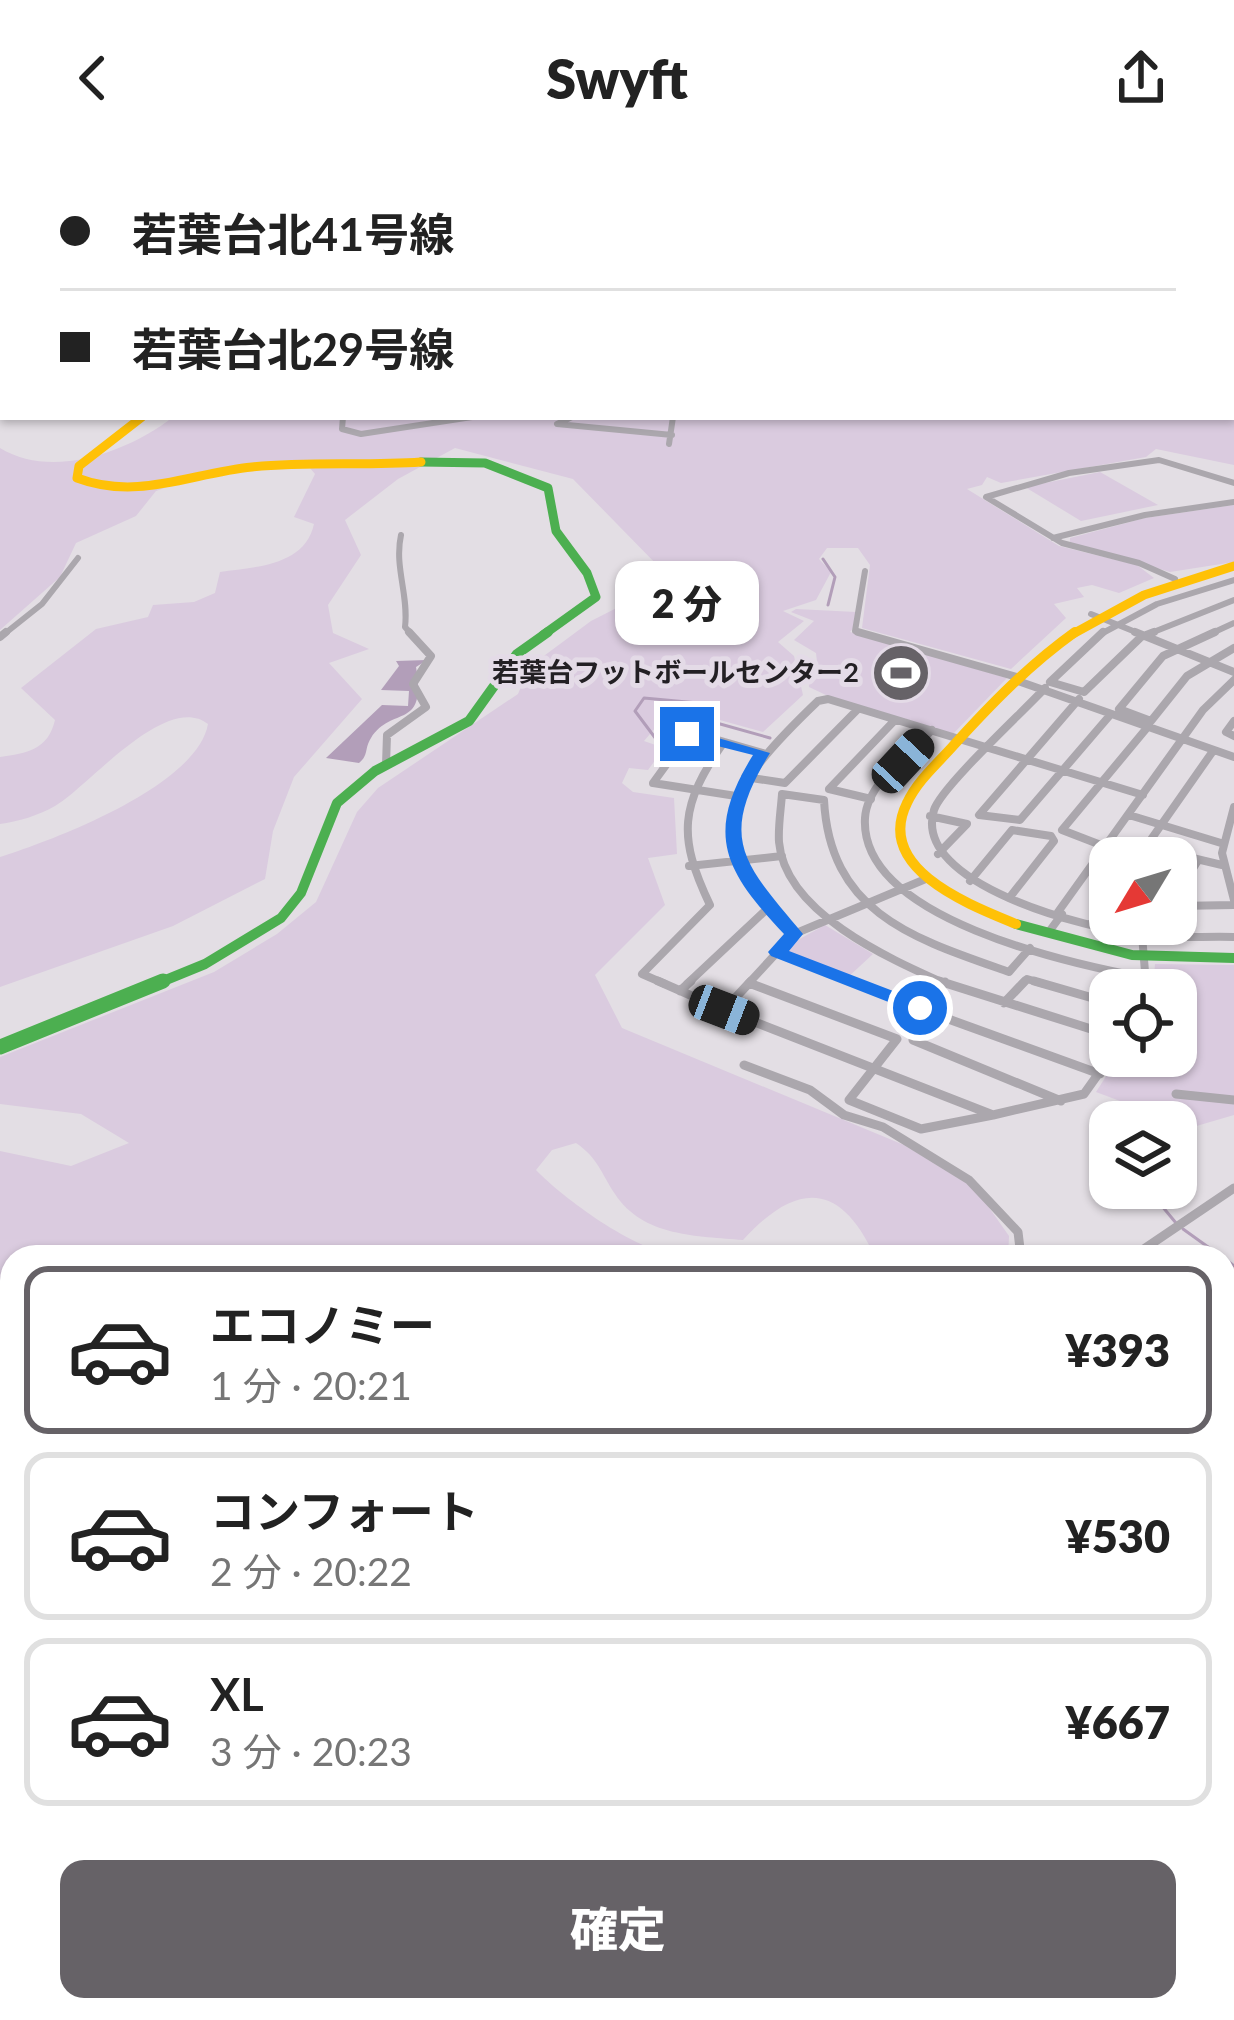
<!DOCTYPE html>
<html lang="ja">
<meta charset="utf-8">
<style>
:root{--surface:#fff;--page:#f6f6f6;--text:#222;--muted:#767676;--line:#e0e0e0;--accent:#666267}
body{margin:0;font-family:Lato,"Noto Sans JP",sans-serif;background:var(--page);color:var(--text);height:100vh;display:flex;flex-direction:column;font-size:45px;white-space:nowrap}
*{box-sizing:border-box;margin:0}
p{font-size:39px;color:var(--muted)}
.icon{flex:none;width:66px;height:66px;fill:none;stroke:currentColor;stroke-width:2;stroke-linecap:round;stroke-linejoin:round}
.map{position:relative;flex:1;overflow:hidden}
.details{position:absolute;left:0px;top:1089px;width:1236px;height:777px;display:flex;flex-direction:column;background:var(--surface);border-radius:36px 36px 0 0;box-shadow:0 3px 9px #0004}
.details>*{flex:none}
.guide{position:absolute;left:0px;top:0px;width:1236px;height:264px;box-shadow:0 3px 9px #0004;display:grid;align-content:center;height:264px;padding:0 60px;background:var(--surface)}
.needle{width:78px;rotate:232deg}
.tools{position:absolute;left:1089px;top:681px;display:grid;gap:24px}
.tools a{display:grid;place-items:center;width:108px;height:108px;border-radius:24px;background:var(--surface);box-shadow:0 3px 9px #0004;font-size:60px}
.end{position:absolute;width:54px;height:54px;margin:-27px;border:15px solid #1a73e8;background:#fff;box-shadow:0 0 0 6px #fff}
.from{border-radius:50%}
.bubble{position:absolute;height:84px;border-radius:24px;background:var(--surface);box-shadow:0 3px 9px #0004;font-size:39px;font-weight:800;line-height:84px;text-align:center}
.car{position:absolute;width:36px;height:72px;margin:-36px -18px;border-radius:15px;box-shadow:0 0 9px 3px #0007;background:linear-gradient(#222 24%,#8ab4d8 0 40%,#222 0 76%,#8ab4d8 0 86%,#222 0)}
.guide b{display:flex;align-items:center;gap:42px;height:114px;font-size:45px}
.guide b+b{border-top:3px solid var(--line)}
.guide i{width:30px;height:30px;background:var(--text)}
ul{padding:21px 0 0;list-style:none}
li{display:flex;align-items:center;gap:36px;height:168px;margin:0 24px 18px;padding:0 36px;border:6px solid var(--line);border-radius:24px}
li div{flex:1}
li b{display:block;font-size:45px}
li em{font-style:normal;font-weight:800}
li.on{border-color:var(--accent)}
li>.icon{width:108px;height:108px;stroke-width:1.5}
.action{display:flex;gap:24px;margin-top:auto;padding:24px 60px}
.action a{flex:1;height:138px;border-radius:24px;background:var(--accent);color:#fff;font-size:48px;font-weight:800;line-height:138px;text-align:center}
header{display:flex;justify-content:space-between;align-items:center;height:156px;padding:0 60px;background:var(--surface);font-size:54px;font-weight:800}
.map>svg:first-child{display:block}
.green{fill:#dacbdf}
.water{fill:#b29eb9}
.lines{fill:none;stroke-linecap:round;stroke-linejoin:round}
.stream-far1{stroke:#b29eb9;stroke-width:3}
.stream{stroke:#b29eb9;stroke-width:4.5}
.street-far3{stroke:#aba7ad;stroke-width:6}
.street-far2{stroke:#aba7ad;stroke-width:8}
.street-far1{stroke:#aba7ad;stroke-width:9}
.street{stroke:#aba7ad;stroke-width:12}
.fast-far3{stroke:#4caf50;stroke-width:9}
.fast-far2{stroke:#4caf50;stroke-width:10}
.fast-far1{stroke:#4caf50;stroke-width:15}
.fast{stroke:#4caf50;stroke-width:18}
.slow-far1{stroke:#ffc107;stroke-width:9}
.slow{stroke:#ffc107;stroke-width:10}
.jam{stroke:#c62828;stroke-width:6}
.route{fill:#1a73e8}
.labels{text-anchor:middle;stroke-width:10;stroke-linejoin:round;paint-order:stroke}
.far-poi-label{font-size:27px;font-weight:bold;fill:#232024;stroke:#e4dbe7;text-anchor:end}
</style>
<header><svg class="icon" aria-label="back" viewBox="0 0 24 24"><path d="M15 5l-7 7 7 7"/></svg>Swyft<svg class="icon" aria-label="share" viewBox="0 0 24 24"><path d="M12 15V3M7 8l5-5 5 5M5 13v7h14v-7"/></svg></header>
<div class="map">
<svg width="1234" height="1864" viewBox="0 0 1234 1864">
<rect width="100%" height="100%" fill="#e3dee4"/>
<!-- green -->
<path class="green" d="M1234 184V309L1156 293 1146 301 1001 327 987 321 982 329 967 333 1059 390 1137 409 1154 422 1119 437 1092 429 1077 432 1084 441 1054 448 1066 462 1011 513 862 472 870 409 858 392H827L819 403 831 416 816 444 783 455 804 465 778 486 794 500 803 539 763 576 673 551 644 585 664 592 648 614 629 612 622 627 633 636 674 642 677 698 648 702 665 749 595 819 622 872 904 989 976 1033 1009 1080 1008 1101H875C840 1024 796 1026 743 1084 698 1080 643 1081 615 1038 601 1017 598 1002 576 987L552 994 536 1014C563 1042 635 1095 674 1098 700 1100 725 1097 751 1101H12V1572L0 1575V995L71 1010 129 987 81 958 0 948V901L214 816 277 778 316 746 357 656 378 632 518 538 529 511 591 465 660 430 662 414 573 323 455 292 398 323 345 364 361 399 328 449 333 477 369 493 329 507 362 543 294 621 273 675 265 723 173 770 0 831V701C54 684 197 630 208 568 166 535 87 632 55 650 40 659 17 666 0 668V601C27 597 48 594 55 564L21 532 96 473 148 461 153 449 194 446 215 437 220 416C255 411 305 410 314 368L294 361 315 318 310 312 236 315 187 324 156 335 136 360 76 387 60 421 0 474V292C52 324 128 296 173 261H1233Z
M1100 316 1158 349 1081 365 1025 331Z
M1234 349V406L1170 416 1070 387V382L1145 362Z
M796 453 856 456 857 468 850 476 1007 522 953 578 828 540 809 531 808 513 817 506 816 497 794 484 814 465 791 456Z
M825 769 873 798 846 823 786 798 796 785Z
M1155 808 1234 809V959L1176 976V966L1135 962 1136 951 1096 936 1119 900H1176V834H1153Z
M1230 1361 1234 1362V1596L1224 1591V1367Z
M0 1809 12 1811V1854H148L157 1864H0Z"/>
<!-- water -->
<path class="water" d="M427 504 416 511C427 575 392 549 371 582 364 593 369 599 359 607L326 602 382 549 408 550 409 535 381 534 399 510 396 505Z"/>
<g class="lines">
<!-- stream-far1 -->
<path class="stream-far1" d="M823 403 835 421 828 449
M670 589 659 587 635 555 644 542 698 547 713 566 770 582
M1147 1032 1176 1067
M1183 1073 1222 1101
M1224 1102 1234 1110"/>
<!-- stream -->
<path class="stream" d="M0 1615 12 1616
M345 1854 353 1864
M971 1854 976 1864"/>
<!-- street-far3 -->
<path class="street-far3" d="M343 261 342 273 361 278 472 261
M572 261 557 268 672 279
M669 288 673 261
M401 379C394 411 409 439 405 471L412 479
M1053 382 1145 359 1234 346
M865 415 855 475 869 479
M1175 423 1139 407 1062 387 986 341 1069 317 1159 304 1234 327
M1091 458 1143 479
M3 479 42 448 78 402
M1099 479 1157 448 1234 424
M1146 479 1234 444
M1208 479 1234 467"/>
<!-- street-far2 -->
<path class="street-far2" d="M858 476 1017 521
M1103 476 1050 526 1084 536 1141 481 1154 476
M1135 476 1234 516
M1215 476 1163 500 1119 553 1151 565 1187 520 1234 492
M0 481 6 476
M1015 524 1234 601
M1045 532C1024 555 941 631 934 654 911 729 1089 773 1142 779 1173 783 1204 780 1234 781
M1079 543 979 659 1020 664 1111 558
M1234 565 1226 576 1234 580
M932 574C910 597 867 627 865 662 859 763 1072 808 1146 822
M386 609 387 579 426 551 413 528 431 500 409 476
M745 621 785 627 858 553
M736 640 653 627 690 576 763 597
M871 643 829 633 895 564
M1234 651 1222 697 1234 744
M1129 659 1221 687
M930 660 967 668 938 698
M1106 691 1062 674 1146 573
M1146 691 1222 709
M1138 702 1213 595
M689 710 782 700
M970 725 1012 674 1051 680 1054 685 1010 741
M1176 741 1197 706
M1176 750 1234 749
M1058 756 1203 554 1234 524
M1091 768 1110 742
M1051 773 1062 758
M794 778C695 679 727 632 818 545L828 543 1143 639
M1142 779 1146 828
M777 797 858 828
M665 828 642 818 710 749C677 680 680 649 724 586
M687 828 767 753
M748 828 794 778 928 722
M946 828C890 803 785 757 779 686 778 670 781 653 782 638L824 644C830 758 915 783 1009 816L1030 792
M1022 828 1027 823 1044 828"/>
<!-- street-far1 -->
<path class="street-far1" d="M658 825 724 854
M751 825 724 854 993 959 1084 938 1111 900
M850 825 920 852 945 826
M939 825 1110 879
M1034 825 1110 847
M1146 825 1147 834
M749 827 897 883 849 944 921 973 993 959
M680 835 691 825
M1004 847 1025 825
M744 909 810 934 844 959 883 971 969 1024 1018 1076 1021 1101
M1176 938 1234 944
M1061 945 913 884 929 863 940 860 1100 918
M1132 1101 1234 1032
M1224 1163 1234 1171
M1224 1188 1234 1177
M1224 1245 1234 1221"/>
<!-- street -->
<path class="street" d="M1224 1603 1234 1608
M1224 1746 1234 1753
M980 1854 984 1864
M1200 1854 1202 1864
M891 1864 906 1854"/>
<!-- fast-far3 -->
<path class="fast-far3" d="M421 306 485 307 548 332 556 375 587 417 596 441 543 479"/>
<!-- fast-far2 -->
<path class="fast-far2" d="M1016 768 1132 799 1234 802
M156 828 205 808 281 762 301 737 337 647 375 615 469 565 517 498 548 476"/>
<!-- fast-far1 -->
<path class="fast-far1" d="M0 891 163 825"/>
<!-- fast -->
<path class="fast" d="M0 1794 12 1796
M181 1854 188 1864"/>
<!-- slow-far1 -->
<path class="slow-far1" d="M142 261 79 310 77 322C138 345 191 317 252 311 308 305 365 310 421 306
M1071 479 1144 439 1234 410"/>
<!-- slow -->
<path class="slow" d="M1016 768C970 749 874 713 907 647 917 625 937 608 953 590 991 548 1029 509 1075 476"/>
<!-- jam -->
<path class="jam" d="M499 3 510 0"/>
</g>
<!-- route -->
<path class="route" d="M687 573 770 597C716 685 745 708 803 778L789 795 927 848V856H914L771 800 768 796 784 778C724 714 704 678 753 599L682 581Z"/>
<!-- icons -->
<defs>
<symbol id="stadium-disc" viewBox="-11 -11 22 22"><circle r="9.5" fill="#666267" stroke="#e4dbe7"/><path d="M0-5a6.5 5 0 1 0 0 10a6.5 5 0 1 0 0-10ZM-3.5-1.8h7v3.6h-7Z" fill="#fff"/></symbol>
</defs>
<g fill-rule="evenodd">
<use href="#stadium-disc" x="868" y="484" width="66" height="66"/>
</g>
<g class="labels">
<!-- far-poi labels -->
<g class="far-poi-label">
<text x="859" y="526">若葉台フットボールセンター2</text>
</g>
</g>
</svg>
<div class="tools">
<a><svg class="needle" viewBox="-14 -14 28 28"><path d="M0-13l5 13h-10z" fill="#e53935"/><path d="M0 13l5-13h-10z" fill="#767676"/></svg></a>
<a><svg class="icon" aria-label="locate" viewBox="0 0 24 24"><circle cx="12" cy="12" r="6"/><path d="M12 2v4M12 18v4M2 12h4M18 12h4"/></svg></a>
<a><svg class="icon" aria-label="layers" viewBox="0 0 24 24"><path d="M12 4l9 5-9 5-9-5zM3 14l9 5 9-5"/></svg></a>
</div>
<i class="end from" style="left:920px;top:852px"></i>
<i class="end" style="left:687px;top:578px"></i>
<div class="bubble" style="left:615px;top:405px;width:144px">2 分</div>
<i class="car" style="left:903px;top:605px;rotate:43deg"></i>
<i class="car" style="left:724px;top:854px;rotate:111deg"></i>
<div class="guide">
<b><i class="from"></i>若葉台北41号線</b>
<b><i></i>若葉台北29号線</b>
</div>
<section class="details">
<ul>
<li class="on"><svg class="icon" aria-label="car" viewBox="0 0 24 24"><path d="M5 17H2v-5l4-1 3-4h7l3 4 3 1v5h-3M9 17h6M6 11h13"/><circle cx="7" cy="17" r="2"/><circle cx="17" cy="17" r="2"/></svg><div><b>エコノミー</b><p>1 分 · 20:21</p></div><em>¥393</em></li>
<li><svg class="icon" aria-label="car" viewBox="0 0 24 24"><path d="M5 17H2v-5l4-1 3-4h7l3 4 3 1v5h-3M9 17h6M6 11h13"/><circle cx="7" cy="17" r="2"/><circle cx="17" cy="17" r="2"/></svg><div><b>コンフォート</b><p>2 分 · 20:22</p></div><em>¥530</em></li>
<li><svg class="icon" aria-label="car" viewBox="0 0 24 24"><path d="M5 17H2v-5l4-1 3-4h7l3 4 3 1v5h-3M9 17h6M6 11h13"/><circle cx="7" cy="17" r="2"/><circle cx="17" cy="17" r="2"/></svg><div><b>XL</b><p>3 分 · 20:23</p></div><em>¥667</em></li>
</ul>
<div class="action"><a>確定</a></div>
</section>
</div>
